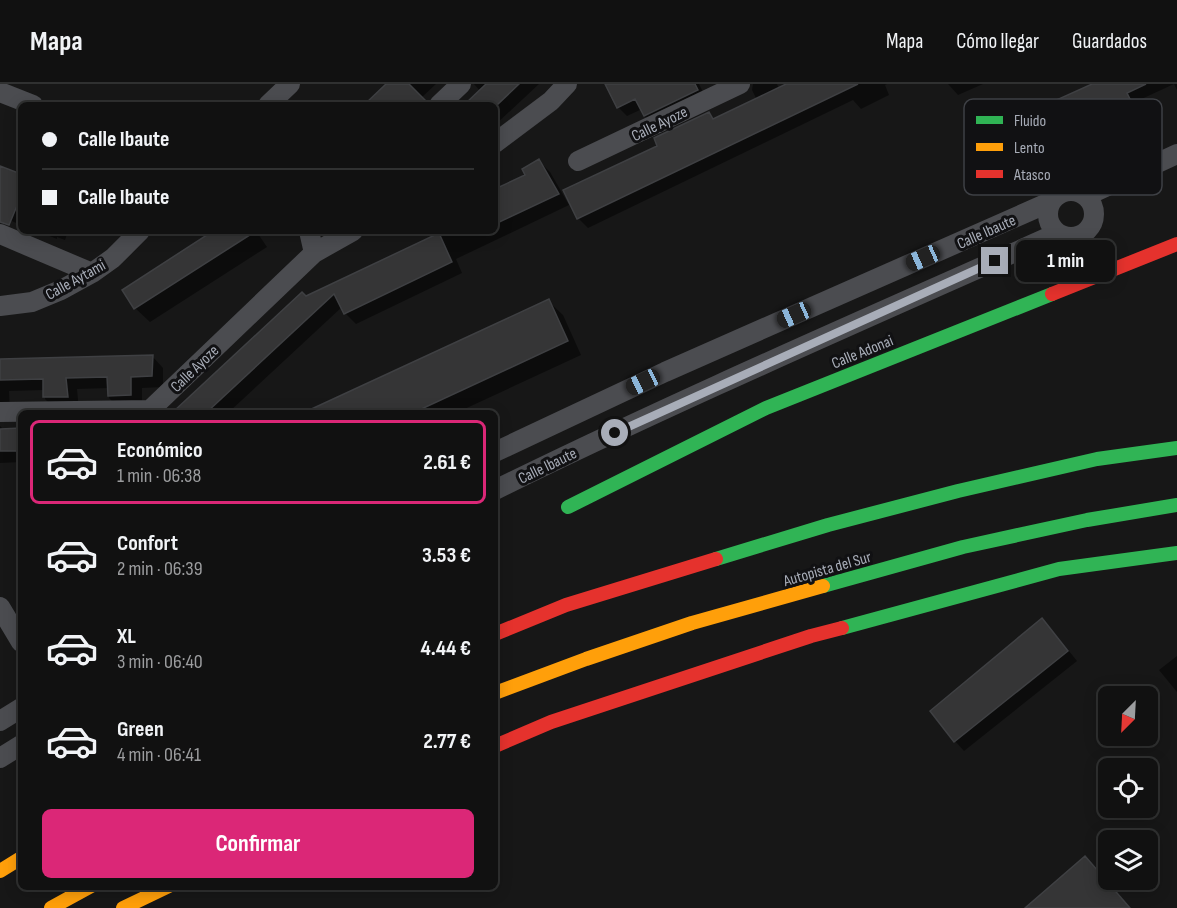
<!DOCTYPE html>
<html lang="es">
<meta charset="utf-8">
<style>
:root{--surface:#111;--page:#1a1a1a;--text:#f1f3f6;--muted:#9c9d9f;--line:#303131;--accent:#db2777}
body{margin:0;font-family:"Sofia Sans Condensed",sans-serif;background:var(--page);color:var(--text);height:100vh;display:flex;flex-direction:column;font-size:22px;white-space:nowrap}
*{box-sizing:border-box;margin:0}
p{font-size:20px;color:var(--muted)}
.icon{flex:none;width:33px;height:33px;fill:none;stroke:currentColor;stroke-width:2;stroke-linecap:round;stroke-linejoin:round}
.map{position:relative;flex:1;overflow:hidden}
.drawer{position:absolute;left:18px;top:326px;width:480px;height:480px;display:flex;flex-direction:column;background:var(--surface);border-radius:9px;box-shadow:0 3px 15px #0003,0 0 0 2px var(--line)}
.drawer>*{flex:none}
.top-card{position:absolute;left:18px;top:18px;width:480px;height:132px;border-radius:9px;box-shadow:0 3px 15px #0003,0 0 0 2px var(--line);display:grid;align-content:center;height:132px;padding:0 24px;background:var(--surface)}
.needle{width:39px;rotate:204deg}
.buttons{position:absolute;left:1098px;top:602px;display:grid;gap:12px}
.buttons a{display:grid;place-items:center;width:60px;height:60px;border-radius:9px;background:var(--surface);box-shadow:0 3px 15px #0003,0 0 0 2px var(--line);font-size:30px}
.end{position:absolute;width:27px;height:27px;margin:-14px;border:8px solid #a8adb8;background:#111;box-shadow:0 0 0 3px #111}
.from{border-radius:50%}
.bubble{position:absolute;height:42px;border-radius:9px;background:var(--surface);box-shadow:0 3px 15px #0003,0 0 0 2px var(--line);font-size:20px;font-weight:700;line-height:42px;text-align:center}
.car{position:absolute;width:18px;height:36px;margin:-18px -9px;border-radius:8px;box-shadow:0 0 4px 2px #0007;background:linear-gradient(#222 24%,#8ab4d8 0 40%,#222 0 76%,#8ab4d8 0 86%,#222 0)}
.top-card b{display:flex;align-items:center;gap:21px;height:57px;font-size:22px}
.top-card b+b{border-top:2px solid var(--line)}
.top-card i{width:15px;height:15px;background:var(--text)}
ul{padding:10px 0 0;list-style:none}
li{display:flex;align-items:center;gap:18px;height:84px;margin:0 12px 9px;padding:0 12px;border:3px solid transparent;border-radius:9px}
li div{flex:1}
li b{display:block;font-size:22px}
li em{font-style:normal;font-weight:700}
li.selected{border-color:var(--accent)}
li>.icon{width:54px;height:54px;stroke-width:1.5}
.action{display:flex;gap:12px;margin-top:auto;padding:12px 24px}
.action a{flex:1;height:69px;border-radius:9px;background:var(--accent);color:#fff;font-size:24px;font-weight:700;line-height:69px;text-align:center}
header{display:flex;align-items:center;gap:36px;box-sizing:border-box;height:84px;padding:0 30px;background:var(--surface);border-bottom:2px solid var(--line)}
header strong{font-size:28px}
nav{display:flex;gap:33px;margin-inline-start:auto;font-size:21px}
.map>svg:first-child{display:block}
.shadow{fill:#0007}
.building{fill:#353536;stroke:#3f4043;stroke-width:1.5}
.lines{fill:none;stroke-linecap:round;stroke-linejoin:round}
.street{stroke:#4b4c50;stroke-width:20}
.fast{stroke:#30b455;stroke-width:14}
.slow{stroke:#ff9f0a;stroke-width:14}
.jam{stroke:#e5322d;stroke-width:14}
.route{stroke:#a8adb8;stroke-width:8}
.labels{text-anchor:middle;stroke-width:6;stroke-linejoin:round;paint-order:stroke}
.street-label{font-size:16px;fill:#a8adb8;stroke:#111113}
.key{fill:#111113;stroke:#3e4045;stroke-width:1.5}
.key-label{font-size:16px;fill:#a8adb8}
</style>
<header>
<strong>Mapa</strong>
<nav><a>Mapa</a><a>Cómo llegar</a><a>Guardados</a></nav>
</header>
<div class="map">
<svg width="1177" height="824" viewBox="0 0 1177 824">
<rect width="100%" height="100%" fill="#171717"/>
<!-- shadow -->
<path class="shadow" d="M388 0H436L421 14 428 21H368Z
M474 0H539L495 41V21H466L480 7Z
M619 0H699L707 16 654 41 645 32 642 25 627 32 618 23Z
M753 0H777L779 5 790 0H887L885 1 889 11 861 25 853 16 588 144 578 134 659 62 709 30 715 36 757 16 752 6Z
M948 0H983L958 11Z
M1096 0H1177V6L1174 0 1135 18 1143 35 1123 43 1114 34 1112 28 1071 46 1080 63 1060 72 1051 62 1048 56 1032 64 1022 55 1014 37Z
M539 77 550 88 569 121 456 175 462 189 356 240 345 229 342 223 229 328H175L302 210 306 214 441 150 440 147H495V107L527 91Z
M0 84 21 92V141L0 132Z
M37 147H68L65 156 57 153V155Z
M216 147H256L267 163 150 238 135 224 124 206Z
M548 217 563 231 581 271 458 328H310Z
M152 272 163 284V303L142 304V325L121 326 109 314V304L77 305 79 326H56L45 315V306L9 307 10 328 0 337V276Z
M0 342 4 346H21V378L0 379Z
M1042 536 1052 546 1077 577 964 667 955 657Z
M1177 572V608L1159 586Z"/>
<!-- building -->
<path class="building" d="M386 0H409L427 18V21H364Z
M486 0H519L497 21H464Z
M605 0H695L698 6 644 32 635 15 617 24Z
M786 0H858L577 135 563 106 657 62 654 54 709 28 713 35Z
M1092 0H1146L1127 9 1135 25 1113 35 1105 18 1063 36 1072 54 1050 63 1042 46 1021 55 1012 36Z
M539 75 559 110 495 140V105L525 91 522 85Z
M0 82 21 90V112L9 141 0 138Z
M213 147H256L134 225 122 206Z
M439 149 452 178 344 230 334 210 207 328H173L302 208 306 212Z
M549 215 568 257 415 328H305Z
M153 271 152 292 131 293V311L108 312 107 293 66 294 68 313H43V295L0 296V275Z
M21 344V367H0V345Z
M1042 534 1068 567 954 658 930 627Z
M1085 772 1130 824H1025Z"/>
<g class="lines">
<!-- street -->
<path class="street" d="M0 8 33 21
M268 21 290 0
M439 21 461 0
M495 59 551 17 567 0
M578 77 740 0
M1048 130a23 23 0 1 1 46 0a23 23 0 1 1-46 0Z
M1086 112 1177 70
M309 147 314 169
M0 150 92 189
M0 222 32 218 61 206 92 189 113 174 140 147
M0 328 150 326 314 169 353 147
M495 368 665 288 1050 118
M495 406C680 315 870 233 1058 149
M0 523 21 558
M0 637 21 624
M0 674 21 661"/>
<!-- fast -->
<path class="fast" d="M568 423 766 324 1052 210
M716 475 828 441 958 407 1097 375 1177 364
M823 502 963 463 1087 436 1177 421
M842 544 1059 485 1177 469"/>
<!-- slow -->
<path class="slow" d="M495 609 586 575 692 539 823 502
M0 787 21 774
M51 824 91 802
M123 824 169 802"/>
<!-- jam -->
<path class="jam" d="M1052 210 1177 160
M495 550 566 521 716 475
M495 662 551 638 811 552 842 544"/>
</g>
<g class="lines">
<!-- route -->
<path class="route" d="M615 349 995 177"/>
</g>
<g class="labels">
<!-- street labels -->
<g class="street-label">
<text transform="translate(659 39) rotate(-26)" y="6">Calle Ayoze</text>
<text transform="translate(986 147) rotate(-24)" y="6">Calle Ibaute</text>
<text transform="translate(75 195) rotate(-29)" y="6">Calle Aytami</text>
<text transform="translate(862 267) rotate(-22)" y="6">Calle Adonai</text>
<text transform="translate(194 284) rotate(-44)" y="6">Calle Ayoze</text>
<text transform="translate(547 381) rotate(-26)" y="6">Calle Ibaute</text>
<text transform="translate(827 484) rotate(-16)" y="6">Autopista del Sur</text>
</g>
</g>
<!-- legend -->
<rect x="964" y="15" width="198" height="96" rx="9" class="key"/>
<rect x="976" y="32" width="27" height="8" fill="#30b455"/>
<rect x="976" y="59" width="27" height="8" fill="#ff9f0a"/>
<rect x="976" y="86" width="27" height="8" fill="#e5322d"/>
<g class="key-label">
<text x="1014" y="42">Fluido</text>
<text x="1014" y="69">Lento</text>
<text x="1014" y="96">Atasco</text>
</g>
</svg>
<div class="buttons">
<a><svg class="needle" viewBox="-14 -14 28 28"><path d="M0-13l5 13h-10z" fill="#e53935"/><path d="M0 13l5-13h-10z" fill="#9c9d9f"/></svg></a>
<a><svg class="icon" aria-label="locate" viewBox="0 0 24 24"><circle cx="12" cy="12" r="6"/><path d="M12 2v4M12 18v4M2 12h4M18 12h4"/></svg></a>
<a><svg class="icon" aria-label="layers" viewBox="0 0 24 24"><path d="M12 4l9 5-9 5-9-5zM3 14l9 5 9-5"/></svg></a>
</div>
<i class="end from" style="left:615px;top:349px"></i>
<i class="end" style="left:995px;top:177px"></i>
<div class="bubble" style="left:1016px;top:156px;width:99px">1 min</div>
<i class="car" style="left:923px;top:174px;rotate:246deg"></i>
<i class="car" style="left:794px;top:231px;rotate:246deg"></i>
<i class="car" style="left:643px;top:298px;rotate:245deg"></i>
<div class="top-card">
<b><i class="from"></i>Calle Ibaute</b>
<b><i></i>Calle Ibaute</b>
</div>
<section class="drawer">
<ul>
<li class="selected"><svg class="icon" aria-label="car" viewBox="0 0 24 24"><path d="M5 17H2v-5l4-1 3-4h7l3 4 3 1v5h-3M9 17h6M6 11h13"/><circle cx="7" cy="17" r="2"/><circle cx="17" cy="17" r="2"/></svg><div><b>Económico</b><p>1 min · 06:38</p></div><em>2.61 €</em></li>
<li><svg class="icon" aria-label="car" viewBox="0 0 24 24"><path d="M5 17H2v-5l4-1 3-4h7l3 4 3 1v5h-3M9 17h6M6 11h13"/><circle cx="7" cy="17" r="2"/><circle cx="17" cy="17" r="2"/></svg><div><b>Confort</b><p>2 min · 06:39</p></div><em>3.53 €</em></li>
<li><svg class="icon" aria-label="car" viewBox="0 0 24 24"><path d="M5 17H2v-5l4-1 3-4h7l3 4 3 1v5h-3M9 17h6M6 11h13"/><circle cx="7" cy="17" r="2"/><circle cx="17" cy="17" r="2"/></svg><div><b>XL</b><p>3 min · 06:40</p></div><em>4.44 €</em></li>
<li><svg class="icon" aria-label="car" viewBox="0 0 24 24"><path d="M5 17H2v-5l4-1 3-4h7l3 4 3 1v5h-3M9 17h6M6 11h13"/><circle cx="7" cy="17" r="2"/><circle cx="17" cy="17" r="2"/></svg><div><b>Green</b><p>4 min · 06:41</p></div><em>2.77 €</em></li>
</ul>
<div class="action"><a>Confirmar</a></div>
</section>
</div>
